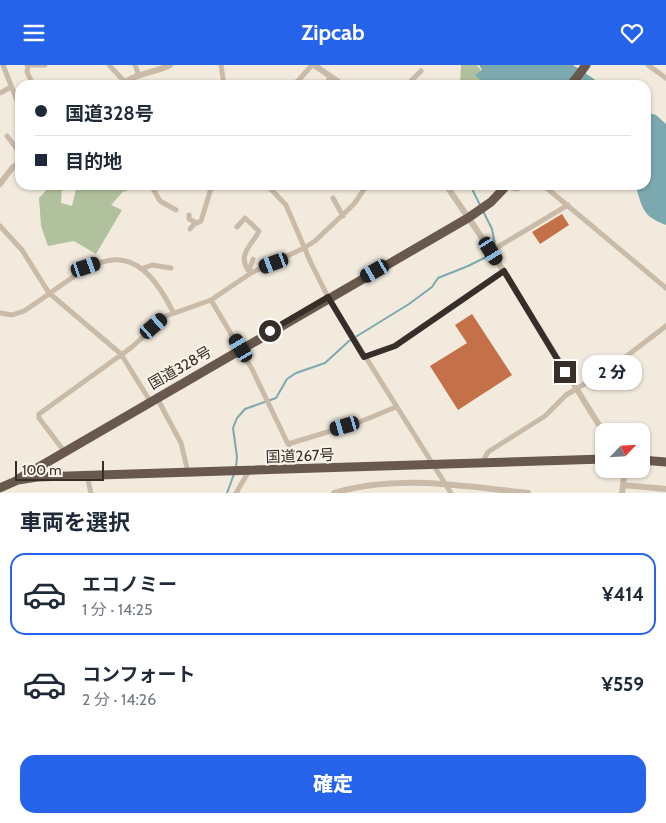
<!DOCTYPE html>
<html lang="ja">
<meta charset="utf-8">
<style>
:root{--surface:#fff;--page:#f6f6f7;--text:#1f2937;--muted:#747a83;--line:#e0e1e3;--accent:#2563eb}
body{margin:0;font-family:Cabin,"Noto Sans JP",sans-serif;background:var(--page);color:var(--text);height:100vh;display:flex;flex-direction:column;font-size:19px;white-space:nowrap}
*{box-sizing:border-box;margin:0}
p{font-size:16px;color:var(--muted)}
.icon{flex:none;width:28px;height:28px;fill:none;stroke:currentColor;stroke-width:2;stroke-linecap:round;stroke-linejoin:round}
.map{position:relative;height:428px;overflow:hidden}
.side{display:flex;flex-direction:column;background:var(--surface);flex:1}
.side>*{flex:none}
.guide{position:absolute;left:15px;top:15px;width:636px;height:110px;border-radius:15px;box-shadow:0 1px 4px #0004;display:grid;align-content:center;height:110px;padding:0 20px;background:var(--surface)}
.needle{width:32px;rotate:65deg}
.buttons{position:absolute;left:595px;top:358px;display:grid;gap:10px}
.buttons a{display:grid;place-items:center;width:55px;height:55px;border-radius:10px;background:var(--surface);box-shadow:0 1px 4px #0004;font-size:25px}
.scale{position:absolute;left:15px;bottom:12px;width:89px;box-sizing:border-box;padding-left:5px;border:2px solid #372e29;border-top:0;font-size:14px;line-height:18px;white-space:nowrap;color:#372e29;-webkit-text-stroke:4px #faf3e9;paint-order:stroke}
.end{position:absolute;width:22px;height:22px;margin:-11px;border:6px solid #372e29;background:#fff;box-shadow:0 0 0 2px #fff}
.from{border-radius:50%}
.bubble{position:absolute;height:35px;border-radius:15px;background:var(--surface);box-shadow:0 1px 4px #0004;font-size:16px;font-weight:800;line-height:35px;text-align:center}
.car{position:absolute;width:15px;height:30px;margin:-15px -8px;border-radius:6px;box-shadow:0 0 4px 1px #0007;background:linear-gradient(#222 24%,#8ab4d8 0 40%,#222 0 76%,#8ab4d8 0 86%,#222 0)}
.guide b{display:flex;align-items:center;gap:18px;height:48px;font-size:19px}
.guide b+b{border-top:1px solid var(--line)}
.guide i{width:12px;height:12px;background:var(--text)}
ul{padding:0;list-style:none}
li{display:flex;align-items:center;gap:15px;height:82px;margin:0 10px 8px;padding:0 10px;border:2px solid transparent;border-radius:15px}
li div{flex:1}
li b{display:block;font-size:19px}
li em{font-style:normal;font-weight:800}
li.selected{border-color:var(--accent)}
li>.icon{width:45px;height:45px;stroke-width:1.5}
h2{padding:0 20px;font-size:22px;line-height:60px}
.cta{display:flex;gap:10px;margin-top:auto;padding:10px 20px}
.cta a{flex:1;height:58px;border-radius:15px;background:var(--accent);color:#fff;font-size:20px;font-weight:800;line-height:58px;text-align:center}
header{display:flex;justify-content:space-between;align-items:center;height:65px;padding:0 20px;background:var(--accent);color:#fff;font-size:22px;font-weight:800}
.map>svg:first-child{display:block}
.green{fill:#b2c19d}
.water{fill:#7ca9af}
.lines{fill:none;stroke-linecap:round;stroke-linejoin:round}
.stream{stroke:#7ca9af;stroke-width:2}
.building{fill:#c47049}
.minor{stroke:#cabba9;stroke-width:5}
.tertiary{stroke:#cabba9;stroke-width:6}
.trunk{stroke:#68584d;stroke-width:9}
.route{stroke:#372e29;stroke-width:6}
.labels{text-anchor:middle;stroke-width:4.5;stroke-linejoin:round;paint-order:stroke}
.street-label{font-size:15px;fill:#372e29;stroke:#faf3e9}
</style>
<header><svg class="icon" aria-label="menu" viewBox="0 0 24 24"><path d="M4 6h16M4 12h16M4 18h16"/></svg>Zipcab<svg class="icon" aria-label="heart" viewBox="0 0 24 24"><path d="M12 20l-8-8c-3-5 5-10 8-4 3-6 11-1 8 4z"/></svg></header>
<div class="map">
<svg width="666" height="428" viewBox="0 0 666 428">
<rect width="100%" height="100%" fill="#f2eadd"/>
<!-- green -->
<path class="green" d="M461 0H477L492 20H460Z
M51 120H62L61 138 72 141 77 120H129L111 140 122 145 96 189 74 176 48 181 41 161 39 133Z"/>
<!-- water -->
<path class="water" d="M479 0H573L603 20H486L475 10 482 5Z
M646 47 656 50 666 59V160C641 151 643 142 635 120H646Z"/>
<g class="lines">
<!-- stream -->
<path class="stream" d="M475 120 473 126 481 142
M483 146 492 164 495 180 493 183
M236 402 237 392 233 363 237 353 245 344 276 333 287 314 296 308 325 298 349 276 409 239 432 222 438 213 468 201 486 192 490 187
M227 428 234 409"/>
</g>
<!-- building -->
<path class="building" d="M562 149 569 160 540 179 532 167Z
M472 249 512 310 458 345 430 301 467 278 455 260Z"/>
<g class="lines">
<!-- minor -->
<path class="minor" d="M3 0 18 38
M27 0H45
M109 0 125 17
M135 0 139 11
M221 0 224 20
M648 0 666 13
M28 1 27 7 33 20
M289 20 298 16 312 0
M325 20 331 12
M410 20V17L421 6
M0 28 11 22
M7 71 20 88
M151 120 160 136 176 145
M267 120 286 140 311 198 328 232 451 428
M543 120 666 223
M506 122 517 124 527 120
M125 124 129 120
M333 133 343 151
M189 150V154L197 158 201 156 212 120
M0 161 22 185 49 228 121 289 150 336
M237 162 245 153 259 166C253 179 237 189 248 205
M190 164 195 158
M491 186 568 140
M141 204 152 200 171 203
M249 206 253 194
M211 235 252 304 300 404
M0 248 12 250 24 246C84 208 126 152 173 247
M364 292 395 281 504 206
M157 333 181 378 188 407
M288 379 357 358 396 342
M64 386 39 353V349L132 282 166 251 211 235 251 208 304 183 315 176 354 139 367 120
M482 398 488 387 545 351 566 330 611 303 666 261
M87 411 91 428
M236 428 249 406"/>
<!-- tertiary -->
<path class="tertiary" d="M314 0 343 20
M122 20C134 8 155 8 170 0
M0 119 13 102 20 98
M446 120 491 186 604 368
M623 420 666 424
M334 428C398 409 462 421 528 428
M622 428 625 404"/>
<!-- trunk -->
<path class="trunk" d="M571 20 586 0
M641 395 666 397
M20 413 468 153 491 137 507 120
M0 423 18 415 37 412 604 394"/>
</g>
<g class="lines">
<!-- route -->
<path class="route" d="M270 266 328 232 364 292 395 281 504 206 565 307"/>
</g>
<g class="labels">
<!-- street labels -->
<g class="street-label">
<text transform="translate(180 303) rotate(-30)" y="5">国道328号</text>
<text transform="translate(300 391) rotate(-2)" y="5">国道267号</text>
</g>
</g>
</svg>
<div class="buttons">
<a><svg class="needle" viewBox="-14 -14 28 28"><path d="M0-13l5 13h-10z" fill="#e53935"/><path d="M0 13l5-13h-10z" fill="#747a83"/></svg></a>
</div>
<div class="scale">100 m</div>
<i class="end from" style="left:270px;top:266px"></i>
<i class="end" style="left:565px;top:307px"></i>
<div class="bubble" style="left:582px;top:290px;width:60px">2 分</div>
<i class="car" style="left:491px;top:186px;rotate:148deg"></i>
<i class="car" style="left:274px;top:198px;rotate:250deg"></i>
<i class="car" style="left:86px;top:202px;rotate:71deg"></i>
<i class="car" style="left:375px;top:206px;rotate:240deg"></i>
<i class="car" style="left:154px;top:261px;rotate:49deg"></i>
<i class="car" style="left:241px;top:283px;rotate:329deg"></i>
<i class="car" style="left:345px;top:361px;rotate:254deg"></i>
<div class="guide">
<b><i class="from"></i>国道328号</b>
<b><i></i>目的地</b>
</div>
</div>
<section class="side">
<h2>車両を選択</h2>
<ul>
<li class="selected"><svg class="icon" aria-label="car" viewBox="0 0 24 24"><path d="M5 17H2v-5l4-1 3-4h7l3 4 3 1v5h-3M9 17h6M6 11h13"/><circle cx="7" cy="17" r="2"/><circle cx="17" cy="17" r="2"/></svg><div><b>エコノミー</b><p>1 分 · 14:25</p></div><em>¥414</em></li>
<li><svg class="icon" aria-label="car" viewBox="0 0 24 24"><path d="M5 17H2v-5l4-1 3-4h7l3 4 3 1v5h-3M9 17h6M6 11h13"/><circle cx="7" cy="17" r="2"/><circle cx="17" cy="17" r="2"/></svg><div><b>コンフォート</b><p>2 分 · 14:26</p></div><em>¥559</em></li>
</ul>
<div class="cta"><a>確定</a></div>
</section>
